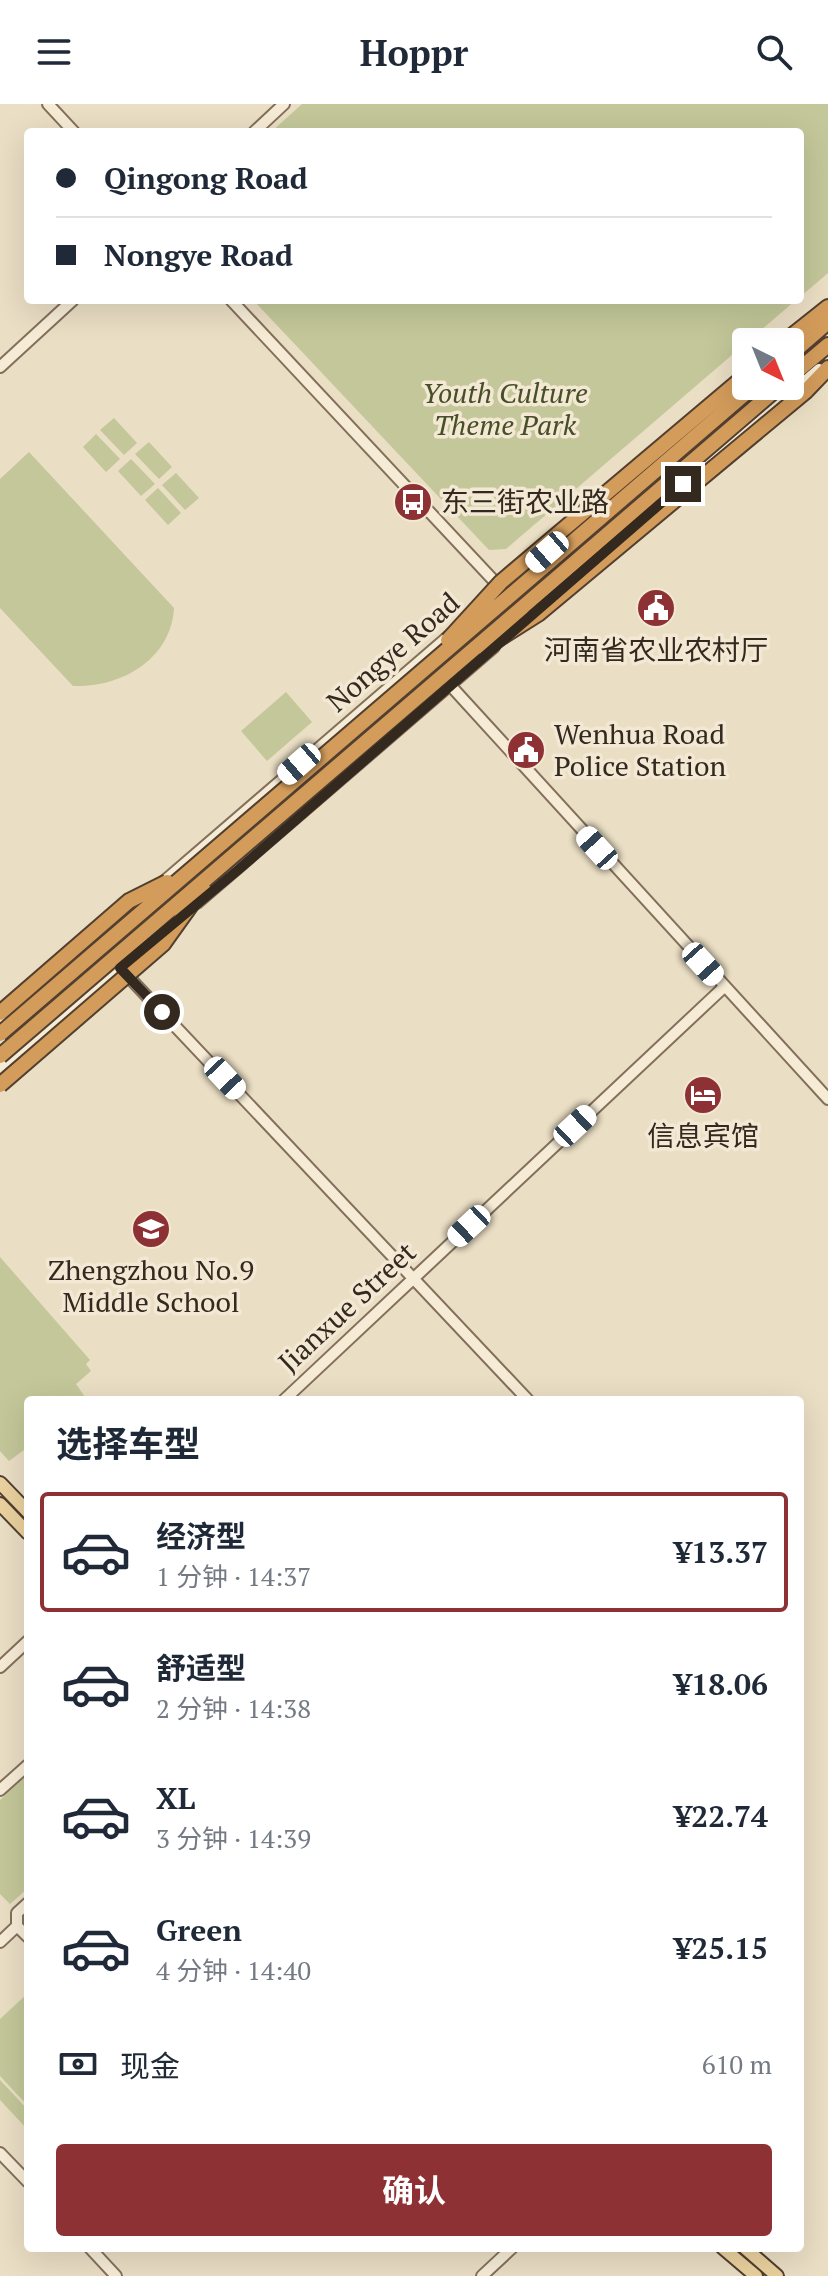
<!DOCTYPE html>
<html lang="zh">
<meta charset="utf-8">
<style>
:root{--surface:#fff;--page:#f6f6f7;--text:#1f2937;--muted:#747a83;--line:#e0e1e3;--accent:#8d3134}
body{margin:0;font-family:"PT Serif","Noto Sans SC",serif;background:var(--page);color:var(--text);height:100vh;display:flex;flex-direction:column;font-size:30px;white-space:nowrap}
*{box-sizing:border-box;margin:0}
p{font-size:26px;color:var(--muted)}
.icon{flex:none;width:44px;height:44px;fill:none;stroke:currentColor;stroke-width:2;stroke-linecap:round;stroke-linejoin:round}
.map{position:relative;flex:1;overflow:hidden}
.sheet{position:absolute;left:24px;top:1292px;width:780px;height:856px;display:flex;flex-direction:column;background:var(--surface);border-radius:8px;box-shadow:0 8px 32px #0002}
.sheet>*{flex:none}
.guide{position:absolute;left:24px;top:24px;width:780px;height:176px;border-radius:8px;box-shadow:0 8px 32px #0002;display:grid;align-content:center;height:176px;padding:0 32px;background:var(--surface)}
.needle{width:52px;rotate:137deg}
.fabs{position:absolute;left:732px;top:224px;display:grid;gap:16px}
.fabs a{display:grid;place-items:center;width:72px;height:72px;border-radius:8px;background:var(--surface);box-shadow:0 8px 32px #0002;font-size:40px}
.end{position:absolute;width:36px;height:36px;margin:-18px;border:10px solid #34291f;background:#fff;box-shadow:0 0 0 4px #fff}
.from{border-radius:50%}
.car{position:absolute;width:24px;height:48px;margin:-24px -12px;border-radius:10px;box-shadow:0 0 6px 2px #0007;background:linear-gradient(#fff 24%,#345 0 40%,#fff 0 76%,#345 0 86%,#fff 0)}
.guide b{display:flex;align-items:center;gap:28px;height:76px;font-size:30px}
.guide b+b{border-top:2px solid var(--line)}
.guide i{width:20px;height:20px;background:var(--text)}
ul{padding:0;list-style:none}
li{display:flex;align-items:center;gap:24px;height:120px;margin:0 16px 12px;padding:0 16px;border:4px solid transparent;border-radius:8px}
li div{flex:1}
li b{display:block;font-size:30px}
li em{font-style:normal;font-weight:700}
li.on{border-color:var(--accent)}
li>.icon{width:72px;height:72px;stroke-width:1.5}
h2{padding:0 32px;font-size:36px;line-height:96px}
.pay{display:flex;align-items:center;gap:20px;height:88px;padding:0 32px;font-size:30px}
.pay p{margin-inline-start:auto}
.primary-button{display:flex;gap:16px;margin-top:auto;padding:16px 32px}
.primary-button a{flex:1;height:92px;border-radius:8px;background:var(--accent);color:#fff;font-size:32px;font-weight:700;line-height:92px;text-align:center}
header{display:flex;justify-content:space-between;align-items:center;height:104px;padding:0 32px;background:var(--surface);font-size:36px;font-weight:700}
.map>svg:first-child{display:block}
.green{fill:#c3c799}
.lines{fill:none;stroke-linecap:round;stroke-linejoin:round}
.minor-casing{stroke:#83705c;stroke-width:14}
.major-casing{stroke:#513f30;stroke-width:16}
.highway-casing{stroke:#513f30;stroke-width:18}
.minor{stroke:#f6ecd6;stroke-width:10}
.major{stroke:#ead19e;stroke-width:12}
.highway{stroke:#d39c5b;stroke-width:14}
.highway-bridge-casing{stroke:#513f30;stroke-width:18;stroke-linecap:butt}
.highway-bridge{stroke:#d39c5b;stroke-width:14}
.route{stroke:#34291f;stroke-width:10}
.labels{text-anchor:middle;stroke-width:7;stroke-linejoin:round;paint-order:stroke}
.park-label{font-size:28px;font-style:italic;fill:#464f27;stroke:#f2e8d3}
.poi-label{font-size:28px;fill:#34291f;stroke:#f2e8d3}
.street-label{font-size:28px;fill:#34291f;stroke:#f2e8d3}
</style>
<header><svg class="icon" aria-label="menu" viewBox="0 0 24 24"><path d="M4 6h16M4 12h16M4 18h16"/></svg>Hoppr<svg class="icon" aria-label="search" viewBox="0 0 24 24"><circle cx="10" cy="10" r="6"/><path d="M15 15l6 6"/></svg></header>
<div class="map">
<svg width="828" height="2172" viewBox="0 0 828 2172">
<rect width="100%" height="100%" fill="#eadec4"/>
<!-- green -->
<path class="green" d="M302 0H828V169L800 193V28H271Z
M253 196H796L506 445 489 446Z
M114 314 137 339 124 351 100 326Z
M96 330 120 355 106 368 83 343Z
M149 338 172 363 159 375 135 350Z
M29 348 174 504C171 556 120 584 73 582L0 504V375Z
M131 355 155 380 141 392 118 367Z
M176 369 199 394 185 406 162 381Z
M158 384 181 409 168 421 145 396Z
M286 588 312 618 267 657 241 627Z
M0 1153 90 1256 86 1260 91 1267 76 1280 87 1296H28V1343L9 1357 0 1347Z
M28 1670V1784L10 1800 0 1790V1696Z
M28 1889V2002L0 1972V1915Z
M0 1976 28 2006V2026L0 1996Z"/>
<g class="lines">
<defs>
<path id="minor" d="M48 0 74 28
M254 28 284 0
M231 196 525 510
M0 263 73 196
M679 384 819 265
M450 581 828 995
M162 779 450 531
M197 799 494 543
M123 867 528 1296
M0 920 147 792
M0 965 173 819
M284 1296 724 883
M0 1563 28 1537
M0 1686 28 1661
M17 1822 28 1833
M0 1838 17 1822V1809L28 1799
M0 2049 28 2078
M90 2144 116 2172
M482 2172 512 2144"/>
<path id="major" d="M0 1379 28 1408
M0 1400 28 1429
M723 2144 756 2172
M745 2144 777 2172"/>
<path id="highway" d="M784 238 828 203
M790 251 828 218
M790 273 828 241
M806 287 828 264"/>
</defs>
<!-- minor casing -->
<use href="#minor" class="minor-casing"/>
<!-- major casing -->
<use href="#major" class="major-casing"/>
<!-- highway casing -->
<use href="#highway" class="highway-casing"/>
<!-- minor -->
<use href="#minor" class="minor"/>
<!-- major -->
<use href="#major" class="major"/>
<!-- highway -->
<use href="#highway" class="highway"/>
<defs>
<path id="highway-bridge" d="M448 536 501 478 746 271
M484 544 538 510 806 287
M0 909 129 797 167 778
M0 930 754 282
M0 952 780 282
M0 981 163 840 203 784"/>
</defs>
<!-- highway-bridge casing -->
<use href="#highway-bridge" class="highway-bridge-casing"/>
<!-- highway-bridge -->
<use href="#highway-bridge" class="highway-bridge"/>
</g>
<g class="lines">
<!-- route -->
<path class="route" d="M162 908 120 864 238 766 683 380"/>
</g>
<!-- icons -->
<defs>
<symbol id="bus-disc" viewBox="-11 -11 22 22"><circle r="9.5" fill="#8d3134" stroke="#f2e8d3"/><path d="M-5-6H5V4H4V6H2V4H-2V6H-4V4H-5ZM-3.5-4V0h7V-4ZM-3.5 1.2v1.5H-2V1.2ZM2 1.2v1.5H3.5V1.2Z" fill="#fff"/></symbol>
<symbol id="civic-disc" viewBox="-11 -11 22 22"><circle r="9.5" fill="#8d3134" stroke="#f2e8d3"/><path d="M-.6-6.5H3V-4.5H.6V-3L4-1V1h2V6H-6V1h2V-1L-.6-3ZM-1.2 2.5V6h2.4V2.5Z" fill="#fff"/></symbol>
<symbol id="hotel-disc" viewBox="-11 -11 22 22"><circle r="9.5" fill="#8d3134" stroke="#f2e8d3"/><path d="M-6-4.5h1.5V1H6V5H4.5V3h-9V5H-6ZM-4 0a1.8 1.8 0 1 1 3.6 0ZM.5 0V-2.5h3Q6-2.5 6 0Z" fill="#fff"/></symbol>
<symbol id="school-disc" viewBox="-11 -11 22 22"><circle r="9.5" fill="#8d3134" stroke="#f2e8d3"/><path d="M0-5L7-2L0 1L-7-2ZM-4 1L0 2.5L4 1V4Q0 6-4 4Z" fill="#fff"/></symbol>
</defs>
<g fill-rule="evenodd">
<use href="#bus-disc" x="391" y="376" width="44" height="44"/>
<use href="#civic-disc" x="634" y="482" width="44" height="44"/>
<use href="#civic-disc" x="504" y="624" width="44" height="44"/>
<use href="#hotel-disc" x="681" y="969" width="44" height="44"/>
<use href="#school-disc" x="129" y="1103" width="44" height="44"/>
</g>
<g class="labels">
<!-- park labels -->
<g class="park-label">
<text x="505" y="299">Youth Culture<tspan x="505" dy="32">Theme Park</tspan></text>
</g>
<!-- poi labels -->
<g class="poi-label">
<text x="441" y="408" text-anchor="start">东三街农业路</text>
<text x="656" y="556">河南省农业农村厅</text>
<text x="554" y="640" text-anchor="start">Wenhua Road<tspan x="554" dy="32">Police Station</tspan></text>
<text x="703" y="1042">信息宾馆</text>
<text x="151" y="1176">Zhengzhou No.9<tspan x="151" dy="32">Middle School</tspan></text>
</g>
<!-- street labels -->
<g class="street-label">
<text transform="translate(393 548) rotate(-41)" y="10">Nongye Road</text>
<text transform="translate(347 1203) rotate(-43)" y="10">Jianxue Street</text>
</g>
</g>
</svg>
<div class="fabs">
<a><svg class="needle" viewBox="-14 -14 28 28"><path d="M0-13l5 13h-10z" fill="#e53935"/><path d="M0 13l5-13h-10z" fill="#747a83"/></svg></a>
</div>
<i class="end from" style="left:162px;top:908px"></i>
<i class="end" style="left:683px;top:380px"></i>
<i class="car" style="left:547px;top:448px;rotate:229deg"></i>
<i class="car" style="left:299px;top:660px;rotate:229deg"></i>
<i class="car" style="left:597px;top:744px;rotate:318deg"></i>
<i class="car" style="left:703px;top:860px;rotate:138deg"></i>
<i class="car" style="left:225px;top:974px;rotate:137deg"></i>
<i class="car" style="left:575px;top:1022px;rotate:47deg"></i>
<i class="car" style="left:469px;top:1122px;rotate:227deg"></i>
<div class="guide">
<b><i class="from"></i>Qingong Road</b>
<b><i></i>Nongye Road</b>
</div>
<section class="sheet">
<h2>选择车型</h2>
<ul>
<li class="on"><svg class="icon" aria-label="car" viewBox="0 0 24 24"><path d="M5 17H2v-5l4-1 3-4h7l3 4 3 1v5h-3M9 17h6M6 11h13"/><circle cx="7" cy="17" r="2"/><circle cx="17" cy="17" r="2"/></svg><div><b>经济型</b><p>1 分钟 · 14:37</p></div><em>¥13.37</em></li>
<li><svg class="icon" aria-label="car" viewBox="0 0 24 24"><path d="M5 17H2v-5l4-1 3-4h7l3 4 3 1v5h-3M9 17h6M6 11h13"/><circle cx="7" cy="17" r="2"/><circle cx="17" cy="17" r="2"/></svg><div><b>舒适型</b><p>2 分钟 · 14:38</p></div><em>¥18.06</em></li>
<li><svg class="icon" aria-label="car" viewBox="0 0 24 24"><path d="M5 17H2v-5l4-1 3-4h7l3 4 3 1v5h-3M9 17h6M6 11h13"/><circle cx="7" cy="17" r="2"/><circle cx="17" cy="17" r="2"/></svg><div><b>XL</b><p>3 分钟 · 14:39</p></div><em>¥22.74</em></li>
<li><svg class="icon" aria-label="car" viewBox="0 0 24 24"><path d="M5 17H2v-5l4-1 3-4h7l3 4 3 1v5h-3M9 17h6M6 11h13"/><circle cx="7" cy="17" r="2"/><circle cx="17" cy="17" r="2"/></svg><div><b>Green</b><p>4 分钟 · 14:40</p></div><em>¥25.15</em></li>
</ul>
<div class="pay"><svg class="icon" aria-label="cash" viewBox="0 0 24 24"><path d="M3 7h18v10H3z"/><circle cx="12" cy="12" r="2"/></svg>现金<p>610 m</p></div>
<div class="primary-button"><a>确认</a></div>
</section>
</div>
